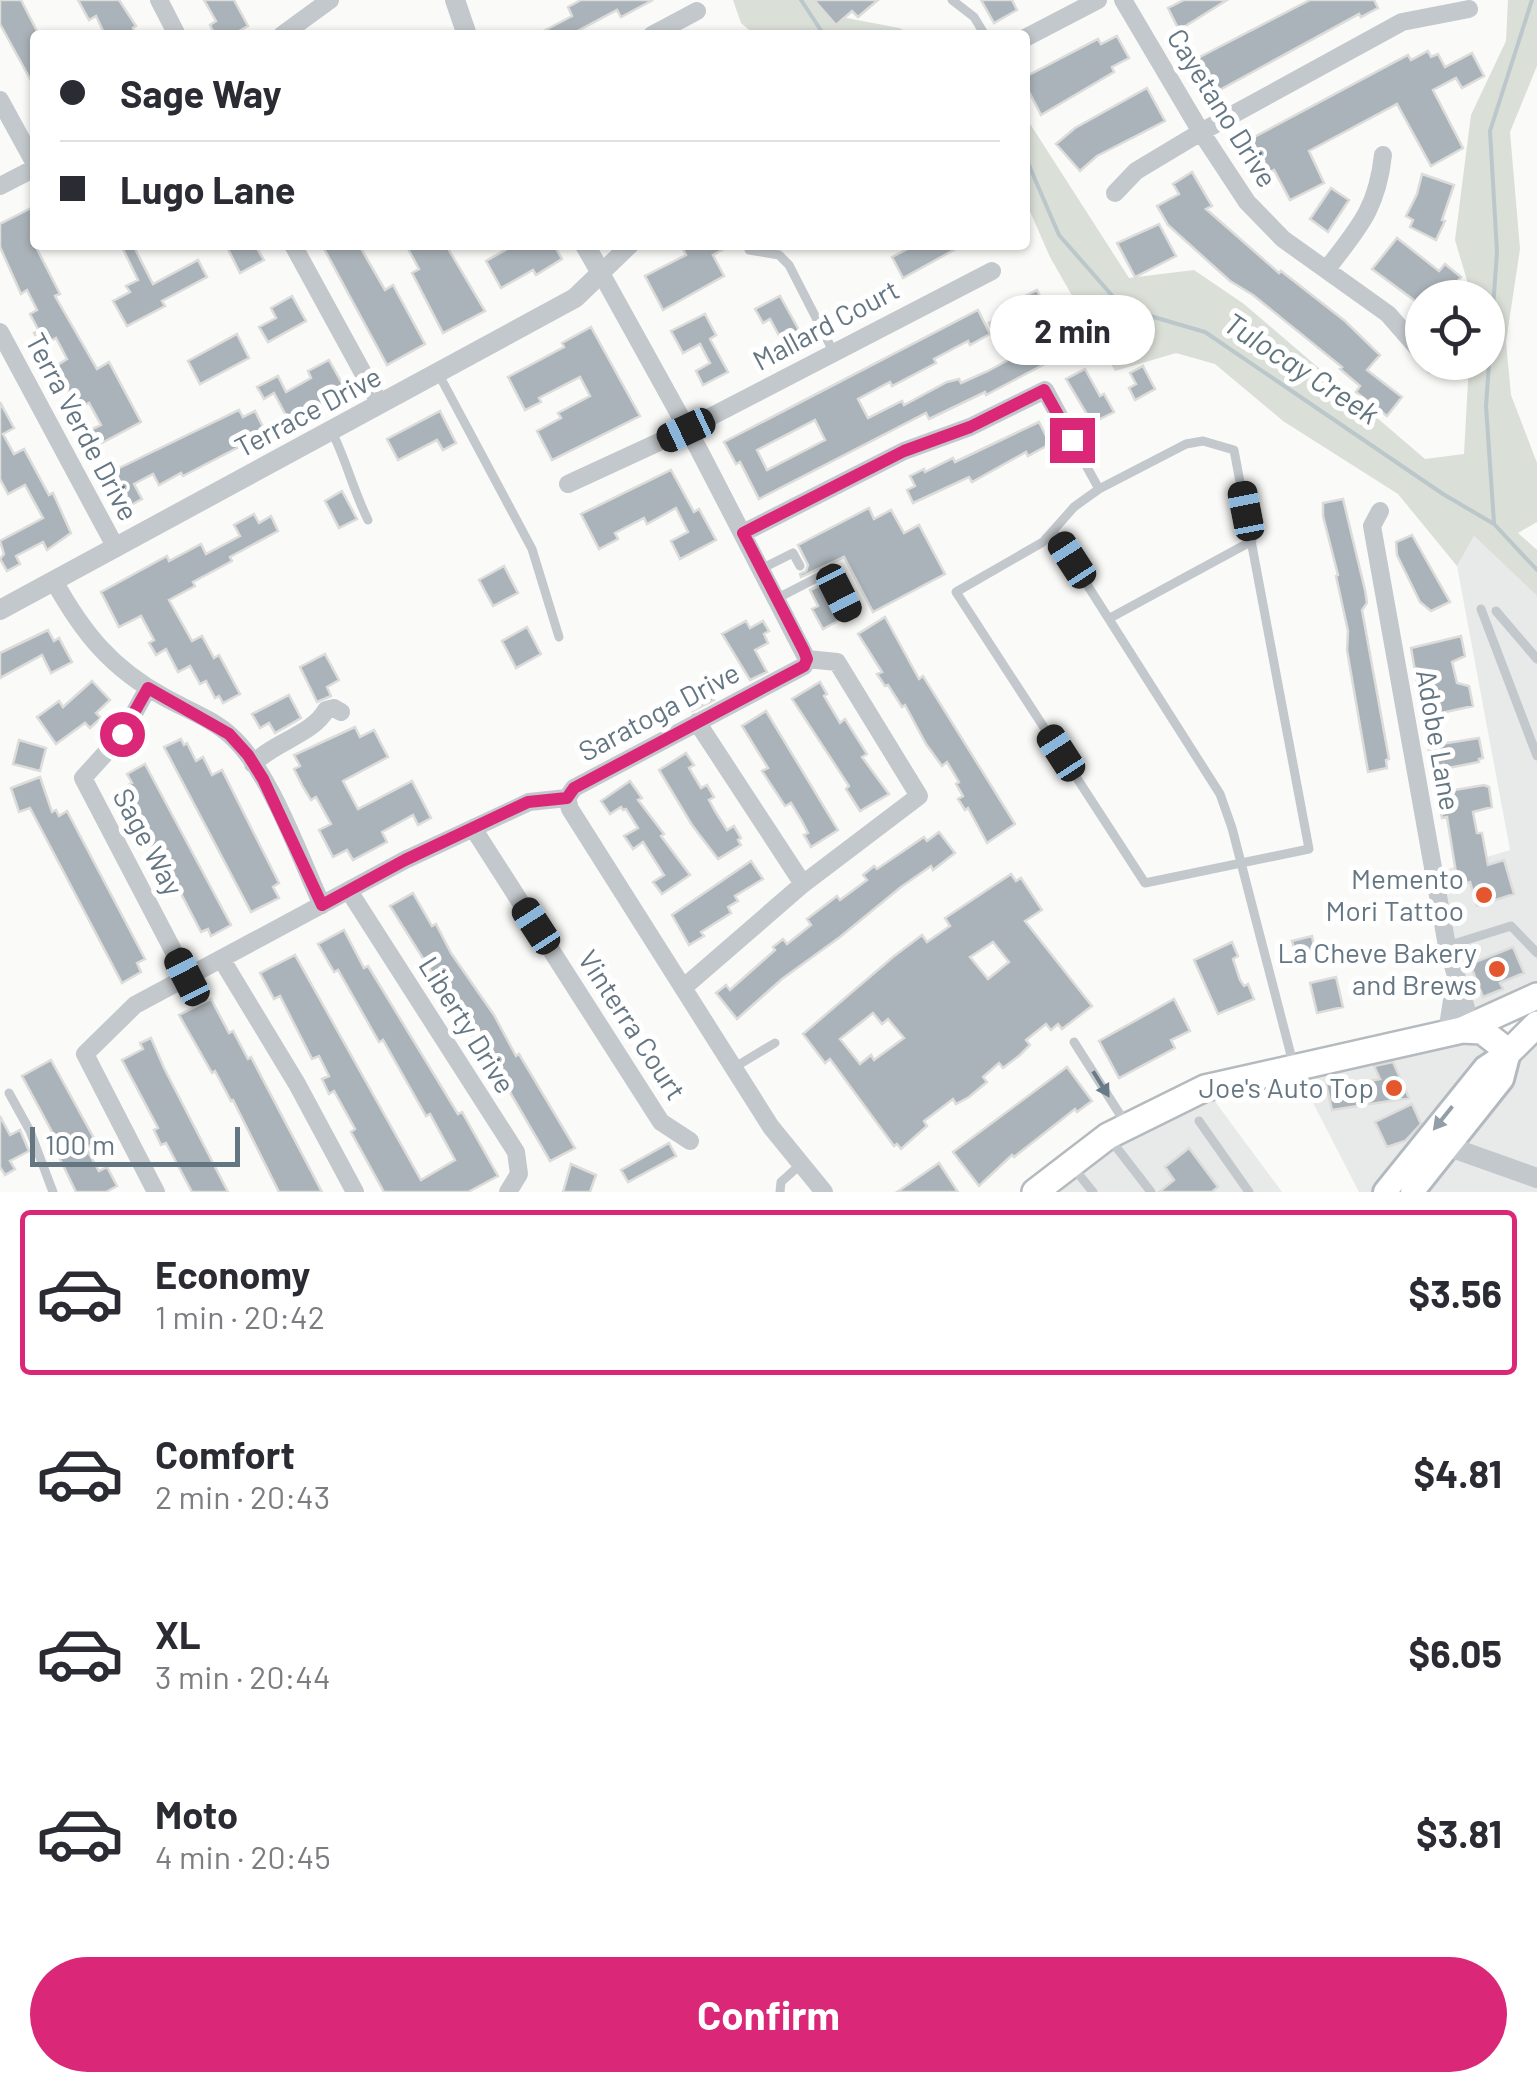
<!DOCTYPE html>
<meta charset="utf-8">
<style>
:root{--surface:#fff;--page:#f2f2f3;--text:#2b2b33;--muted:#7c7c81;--line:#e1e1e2;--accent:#db2777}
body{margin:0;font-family:Barlow,sans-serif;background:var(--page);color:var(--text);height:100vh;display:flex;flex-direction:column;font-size:38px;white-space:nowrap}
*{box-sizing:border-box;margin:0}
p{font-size:32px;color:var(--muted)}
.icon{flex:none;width:55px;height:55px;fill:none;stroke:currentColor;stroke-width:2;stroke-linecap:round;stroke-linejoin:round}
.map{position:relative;height:1192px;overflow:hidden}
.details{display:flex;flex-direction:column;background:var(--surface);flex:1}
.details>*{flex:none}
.top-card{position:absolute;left:30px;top:30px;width:1000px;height:220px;border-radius:10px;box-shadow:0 2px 8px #0004;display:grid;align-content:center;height:220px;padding:0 30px;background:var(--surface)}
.buttons{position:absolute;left:1405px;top:280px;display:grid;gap:20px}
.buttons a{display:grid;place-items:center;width:100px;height:100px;border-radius:50%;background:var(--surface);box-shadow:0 2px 8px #0004;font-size:50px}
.scale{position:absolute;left:30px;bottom:25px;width:210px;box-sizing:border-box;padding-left:10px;border:5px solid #657683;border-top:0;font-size:28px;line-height:35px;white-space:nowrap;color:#657683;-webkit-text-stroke:8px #fff;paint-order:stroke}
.end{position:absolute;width:45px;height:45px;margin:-22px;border:12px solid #db2777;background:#fff;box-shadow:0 0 0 5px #fff}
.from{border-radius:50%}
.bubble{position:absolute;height:70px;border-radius:35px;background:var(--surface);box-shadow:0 2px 8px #0004;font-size:32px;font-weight:700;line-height:70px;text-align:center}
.car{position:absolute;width:30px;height:60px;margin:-30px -15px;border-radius:12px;box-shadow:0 0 8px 2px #0007;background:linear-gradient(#222 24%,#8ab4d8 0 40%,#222 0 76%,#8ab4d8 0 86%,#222 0)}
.top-card b{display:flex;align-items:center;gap:35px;height:95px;font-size:38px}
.top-card b+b{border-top:2px solid var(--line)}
.top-card i{width:25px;height:25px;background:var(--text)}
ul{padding:18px 0 0;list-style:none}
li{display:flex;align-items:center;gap:30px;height:165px;margin:0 20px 15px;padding:0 10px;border:5px solid transparent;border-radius:10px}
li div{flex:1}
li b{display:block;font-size:38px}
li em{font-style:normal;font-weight:700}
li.current{border-color:var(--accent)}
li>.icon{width:90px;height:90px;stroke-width:1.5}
.primary-button{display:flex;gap:20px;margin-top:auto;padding:20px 30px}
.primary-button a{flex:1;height:115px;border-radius:60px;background:var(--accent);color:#fff;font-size:40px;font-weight:700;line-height:115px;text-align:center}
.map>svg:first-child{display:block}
.built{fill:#e8e9e9}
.green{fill:#dadfd7}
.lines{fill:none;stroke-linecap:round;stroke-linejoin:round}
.stream{stroke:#bbc7cb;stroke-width:4}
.building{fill:#aab3b9;stroke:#dcdcda;stroke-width:2.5;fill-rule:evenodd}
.secondary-casing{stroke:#b3babf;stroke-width:28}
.primary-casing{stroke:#b5babe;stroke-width:30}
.service{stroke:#c3c8cc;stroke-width:9}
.minor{stroke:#c3c8cc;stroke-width:18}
.tertiary{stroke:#c3c8cc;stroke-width:20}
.secondary{stroke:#fff;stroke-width:22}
.primary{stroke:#fff;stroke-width:25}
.oneway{fill:#6a7a87}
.oneway2{fill:#939fa8}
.route{stroke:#db2777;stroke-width:12}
.poi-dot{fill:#e4572e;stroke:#fff;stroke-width:4}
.labels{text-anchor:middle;stroke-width:10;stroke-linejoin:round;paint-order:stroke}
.street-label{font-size:28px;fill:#657683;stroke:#fff}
.poi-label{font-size:28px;fill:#657683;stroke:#fff;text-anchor:end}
.water-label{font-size:30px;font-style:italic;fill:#60757c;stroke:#fff}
</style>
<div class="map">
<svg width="1537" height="1192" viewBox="0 0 1537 1192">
<rect width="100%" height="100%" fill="#fafaf8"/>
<!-- built -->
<path class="built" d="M1474 536 1537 596V993L1466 1028 1505 1046 1385 1192H1359L1294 1066 1462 1029 1434 873 1510 850 1457 566Z
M1537 1040V1192H1412L1502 1079Z
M1205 1088 1282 1192H1035Z"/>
<!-- green -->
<path class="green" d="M733 0H827L836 16 899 28 915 35H755L741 23Z
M1508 0H1537V66L1510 132 1520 249 1506 342 1511 395 1537 463V522L1518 533 1537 550V596L1474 536 1457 566 1398 494 1283 421 1215 364 1176 353 1115 371 1050 257 1025 200V116L1129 278 1194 270 1244 304 1425 459 1464 454 1469 363 1488 362V298L1472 297 1455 240 1471 115 1506 41Z"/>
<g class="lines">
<!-- stream -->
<path class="stream" d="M801 0 824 35
M1025 156 1059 235 1123 308 1205 332 1443 494 1494 524 1537 570
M1494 523 1486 406 1497 252 1490 131 1532 0"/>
</g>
<!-- building -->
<path class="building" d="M0 0H21L39 35H35V88L0 24Z
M78 0H119L136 26 133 28 136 35H105L96 16 89 20Z
M204 0H234L248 26 232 35H215L210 25 216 21Z
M581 0H653L621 17 617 10 570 35H536L572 16 568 7Z
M814 0H878L858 17 852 11 836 25Z
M981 0H1012L1017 10 994 23Z
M1184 0H1227L1179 30 1168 8Z
M1310 0H1374L1378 8 1361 17 1359 14 1214 93 1196 59Z
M1117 36 1129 58 1112 67 1114 72 1041 115 1025 84V77L1098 39 1101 44Z
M1428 51 1431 57 1438 54 1445 67 1472 53 1484 76 1462 88 1456 78 1433 90 1463 148 1431 166 1397 104 1309 151 1324 183 1290 200 1274 170 1263 176 1245 142 1408 55 1411 60Z
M1147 88 1165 121 1097 156 1080 171 1056 144 1075 128Z
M1192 172 1212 206 1206 209 1279 273 1281 271 1345 321 1380 355 1367 370 1402 397 1387 416 1356 392 1360 386 1340 369 1342 367 1253 295 1230 281 1168 225 1157 206 1179 194 1173 184Z
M1422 174 1454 185 1442 220 1445 221 1436 240 1410 227 1413 220 1406 216 1417 194Z
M1331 188 1349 200 1328 232 1310 219Z
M35 206V245L60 294 55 296 97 369 109 362 141 422 96 446 88 431 101 425 89 403 77 409 56 366 67 359 56 338 41 346 34 333 39 331 30 314 37 310 27 290 21 294 0 247V224Z
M1159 224 1176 256 1135 277 1117 243Z
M1397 238 1439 271 1445 264 1461 277 1450 291 1457 298H1422V306L1372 269Z
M121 245H133L153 284 198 260 207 277 162 301 165 306 127 326 113 301 130 292 126 286 138 280Z
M226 245H255L264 260 240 273Z
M322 245H359L385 290 393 285 425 344 387 365Z
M406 245H446L485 311 443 333 412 273 419 269Z
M514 245H554L562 259 536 275 533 270 501 288 486 261Z
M681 245H731L713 255 724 276 663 310 645 276 686 255Z
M915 245H963L903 278 892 257Z
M1037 290 1048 311 1021 325 1031 345 1066 326 1077 347 986 395 985 392 929 419 926 413 759 499 740 462 736 464 724 442 978 310 990 334 970 345 968 341 934 359 936 363 892 386 890 382 858 399 868 418 902 401 904 405 947 382 959 379 961 383 988 371 1008 360 989 323 1027 303 1023 297ZM815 420 825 440 767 470 757 450Z
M292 296 306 321 268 342 259 327 276 318 271 308Z
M780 296 800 332 782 341 770 319 763 323 755 309Z
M705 314 716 335 710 339 728 372 703 385 696 371 710 363 700 344 683 353 671 331Z
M591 327 640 416 552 460 537 431 561 418 558 413 590 396 580 377 539 398 541 402 525 410 508 377 564 347 562 343Z
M237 334 249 358 200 384 188 361Z
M329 360 349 396 327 408 324 402 289 421 274 393 264 399 257 387 278 376 286 392 311 378 308 371Z
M1143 366 1155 389 1135 400 1129 388 1136 384 1130 373Z
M1085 369 1100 396 1104 394 1114 412 1092 423 1066 379Z
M0 402 14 428 3 434 14 454 24 449 49 495 53 493 71 533 47 550 43 542 16 556 20 564 7 571 0 559 4 554 0 541 43 518 25 485 8 494 0 479Z
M239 410 243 417 255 411 266 433 183 476 181 473 159 485 153 474 134 484 142 499 127 507 109 473Z
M440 411 456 443 443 450 437 440 398 460 387 439Z
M1039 422 1050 444 1028 456 1026 452 972 482 969 477 913 503 907 490 915 486 910 476 924 469 925 472 953 458 955 462Z
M671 470 694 512 699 509 716 540 680 559 671 541 688 532 676 508 647 524 644 518 615 533 618 539 599 549 581 514Z
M342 491 357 519 339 528 325 501Z
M1343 499 1365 590 1367 603 1362 610 1389 759 1386 760 1387 768 1368 772 1347 650 1348 631 1336 576 1338 575 1323 516V503Z
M869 508 874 519 891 510 904 533 919 525 945 574 873 612 844 557 801 577 800 574 806 571 808 565 798 545Z
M254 514 259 523 271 516 278 531 230 557 232 561 193 582 195 586 169 600 192 641 202 636 214 658 219 655 240 694 223 703 219 696 215 698 206 681 200 684 190 666 178 672 166 649 156 655 149 643 154 640 141 616 119 627 101 592 167 556 169 561 201 544 206 554 240 536 234 525Z
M1412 535 1450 602 1431 611 1420 602 1397 555 1396 542Z
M504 566 518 593 493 606 479 580Z
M823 584 838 621 823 629 812 609 818 606 810 590Z
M885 617 919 679 923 676 1015 824 987 843 968 808 965 810 958 799 963 796 956 784 959 782 947 762 942 766 926 744 905 705 902 707 888 685 885 686 877 674 882 672 858 634Z
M746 621 750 628 763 621 769 631 764 634 768 643 755 650 767 672 750 680 722 634Z
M527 627 541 654 516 668 502 641Z
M48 630 54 641 59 638 72 662 51 673 42 655 0 678V653Z
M1461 636 1465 656 1452 662 1457 683 1469 686 1473 706 1423 717 1411 648Z
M325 654 339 680 327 687 331 696 317 702 300 667Z
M92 681 110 700 96 713 101 718 90 728 85 723 56 744 37 717 59 701 63 707Z
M820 682 827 694 824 696 840 723 845 719 867 754 862 757 889 794 860 811 846 789 849 786 792 699Z
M706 686 714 700 692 711 685 698Z
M289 695 301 718 275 733 269 723 260 728 252 714Z
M766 711 838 830 811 847 804 835 808 833 802 821 791 803 785 806 762 771 768 768 742 726Z
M355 727 360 737 374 730 388 757 343 781 358 809 412 781 431 818 418 825 413 815 382 832 387 842 353 860 347 850 333 857 319 830 331 824 316 797 311 800 303 787 294 769 300 766 294 755Z
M1479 738 1483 758 1479 759V762L1433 771 1428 746Z
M181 739 184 745 187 743 196 761 203 757 212 775 222 770 279 883 273 887 279 898 251 912 164 747Z
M19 740 46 748 40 771 13 764Z
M686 753 694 765 689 768 701 788 707 785 714 797 709 800 715 811 727 830 734 826 741 838 738 840 741 845 718 859 692 825 659 770Z
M145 764 231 925 211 936 208 929 201 932 176 884 172 886 145 833 149 831 126 786 132 783 127 774Z
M40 777 52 812 56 810 59 816 67 811 145 959 137 963 141 972 122 983 30 808 19 812 11 788Z
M630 781 642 798 638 800 664 834 661 836 690 875 662 894 653 882 664 875 643 842 633 849 624 836 638 828 626 809 623 810 621 807 610 814 601 801Z
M1484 785 1489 787 1492 807 1473 812 1477 833H1482L1488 865 1504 860 1514 894 1477 906 1470 882 1458 885 1447 817 1442 818 1437 793Z
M939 832 955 853 933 870 931 866 901 887 840 937 782 979 737 1019 716 993 726 985 730 990 775 950 773 947 783 939 787 944 811 925 807 919 837 896 840 900 867 880 863 875 874 866 877 869 924 837 927 841Z
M751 861 763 879 735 896 738 901 728 907 731 913 701 932 704 936 689 945 672 915Z
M1011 874 1016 881 1021 878 1042 910 1025 921 1092 1006 1062 1029 1058 1024 1051 1030 1046 1024 1026 1040 1030 1045 1020 1055 1003 1068 999 1063 983 1077 987 1082 969 1097 956 1104 953 1099 924 1121 927 1126 901 1149 897 1144 894 1146 830 1059 825 1063 803 1034 893 957 922 935 927 942 950 926 945 918ZM993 942 1009 962 988 979 970 957ZM873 1013 882 1024 888 1019 904 1038 874 1060 871 1055 860 1064 840 1039Z
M413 893 432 926 436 924 451 953 494 1015 516 1056 519 1054 575 1148 550 1161 493 1063 490 1065 390 906Z
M344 930 364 968 368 966 458 1114 462 1112 498 1176 468 1192H384L351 1132 355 1129 334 1091 329 1094 322 1079 329 1076 319 1056 312 1059 280 996 274 999 260 973 295 955 421 1180 455 1160 430 1114 426 1116 383 1040 379 1042 338 970 334 972 318 944Z
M1312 936 1316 958 1298 962 1292 941Z
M1232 942 1238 956 1233 959 1240 980 1244 986 1248 984 1254 999 1218 1014 1194 960Z
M1513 947 1524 973 1500 983 1503 989 1483 997 1470 964Z
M1336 977 1343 1007 1317 1013 1310 983Z
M211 999 229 1033 233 1031 248 1059 251 1057 322 1192H279L233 1100 231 1101 215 1071 212 1073 179 1015Z
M1174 999 1190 1031 1171 1040 1175 1048 1119 1078 1099 1041Z
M151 1038 164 1068 228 1192H192L166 1143 161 1145 154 1130 158 1128 122 1060 143 1049 140 1043Z
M51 1060 96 1142 86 1148 99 1171 107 1167 117 1186 106 1192H76L60 1159 65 1156 22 1076Z
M1393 1062 1409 1098 1332 1110 1326 1084 1346 1080 1347 1085 1380 1079 1374 1066Z
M1067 1067 1092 1101 1077 1112 1075 1109 1014 1157 1012 1155 979 1186 953 1152Z
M1412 1104 1421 1124 1405 1141 1387 1147 1375 1122Z
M0 1116 10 1135 20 1130 29 1151 10 1161 15 1169 5 1175 0 1167Z
M669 1143 676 1156 628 1182 621 1170Z
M1189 1148 1218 1187 1212 1192H1159L1174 1180 1165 1167Z
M939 1163 958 1192H897Z
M571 1164 596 1175 590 1192H563Z"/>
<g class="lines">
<defs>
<path id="secondary" d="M1385 1192 1485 1068 1509 1052
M1412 1192 1502 1079 1509 1052"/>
<path id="primary" d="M1462 1030 1537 996
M1035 1192 1108 1136 1205 1088 1462 1030 1482 1031 1509 1052 1537 1024"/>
</defs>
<!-- secondary casing -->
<use href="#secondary" class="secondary-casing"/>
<!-- primary casing -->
<use href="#primary" class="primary-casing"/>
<!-- service -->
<path class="service" d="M952 0 974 17 985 35
M749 250 779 255 789 265 834 353
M438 373 532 549 559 637
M331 430C346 459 353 490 368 520
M1072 440 1099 489
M1203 441 1234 450 1309 849 1145 883 956 592 1043 542 1074 507 1099 489 1186 444Z
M1053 531 1220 794 1232 828 1293 1063
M761 569 793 553 800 566
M776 599 828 572 850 613
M1481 609 1537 756
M1496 611 1537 659
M1110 618 1252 541
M1447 946 1511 926 1537 953
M1074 1042 1126 1124
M735 1067 775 1043
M9 1093 30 1131 53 1192
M1199 1121 1249 1192
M1110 1139 1151 1192
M1072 1166 1093 1192
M780 1192 781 1182 801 1164"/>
<!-- minor -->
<path class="minor" d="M159 0 177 35
M1123 0 1201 132 1247 202 1283 239 1388 314 1422 353
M282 35 330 0
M652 35 697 11
M1025 38 1098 0
M0 100 35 164
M0 186 35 168
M1115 193 1136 171 1201 132 1402 22 1469 9
M293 245 380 404
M630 245 601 273 699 450 807 659 804 666 574 788 567 798 570 809 771 1127 824 1192
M1327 269C1359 227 1377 209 1383 155
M0 332 116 548
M1431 362 1433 365
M568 484 685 430 992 271
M1380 511 1372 526 1447 946 1466 1008 1462 1030
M743 533 904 451 970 427 1045 390 1072 440
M54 581C83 633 111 668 164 697 185 709 213 719 231 736 270 771 299 856 322 905
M148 688 122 735 83 778 187 977
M697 722 803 884
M253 764C274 742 313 734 326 710L334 708 341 712
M473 828 661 1122 690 1141
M349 891 516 1152 519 1174 508 1192
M222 960 297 1084 355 1192
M683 988 803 884 919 796 837 662 807 659
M1447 1033 1455 980
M156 1192 85 1054 135 1005 405 860 529 802 567 798"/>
<!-- tertiary -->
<path class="tertiary" d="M455 0 467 35
M0 610 575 298 601 273 585 245
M1447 1146 1537 1178"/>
<!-- secondary -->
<use href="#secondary" class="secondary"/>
<!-- primary -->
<use href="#primary" class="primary"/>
</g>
<!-- one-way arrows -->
<defs><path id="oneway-solid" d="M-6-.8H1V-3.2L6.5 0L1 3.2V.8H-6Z" transform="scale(2.5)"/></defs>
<use class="oneway" href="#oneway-solid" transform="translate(1101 1084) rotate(58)"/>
<use class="oneway2" href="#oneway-solid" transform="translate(1443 1118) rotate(129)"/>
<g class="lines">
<!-- route -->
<path class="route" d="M122 734 148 688 229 734 248 755 263 779 322 905 405 860 528 802 567 798 574 788 804 666 807 659 804 651 743 533 904 451 970 427 1044 390 1072 440"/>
</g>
<!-- markers -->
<g class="poi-dot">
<circle cx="1484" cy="895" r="10"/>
<circle cx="1497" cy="969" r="10"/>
<circle cx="1394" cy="1088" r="10"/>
</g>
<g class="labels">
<!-- street labels -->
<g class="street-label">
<text transform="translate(1222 108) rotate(58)" y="10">Cayetano Drive</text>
<text transform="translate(826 325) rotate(-28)" y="10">Mallard Court</text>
<text transform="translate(308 412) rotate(-28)" y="10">Terrace Drive</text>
<text transform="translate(82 427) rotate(62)" y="10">Terra Verde Drive</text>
<text transform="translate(659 712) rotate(-28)" y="10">Saratoga Drive</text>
<text transform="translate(1438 740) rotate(80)" y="10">Adobe Lane</text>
<text transform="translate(148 842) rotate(62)" y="10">Sage Way</text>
<text transform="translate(467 1025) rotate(58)" y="10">Liberty Drive</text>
<text transform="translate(632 1025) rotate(57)" y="10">Vinterra Court</text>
</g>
<!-- poi labels -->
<g class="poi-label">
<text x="1464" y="889">Memento<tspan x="1464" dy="32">Mori Tattoo</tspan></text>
<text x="1477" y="963">La Cheve Bakery<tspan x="1477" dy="32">and Brews</tspan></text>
<text x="1374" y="1098">Joe's Auto Top</text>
</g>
<!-- water labels -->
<g class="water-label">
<text transform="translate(1301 369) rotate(33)" y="10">Tulocay Creek</text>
</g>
</g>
</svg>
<div class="buttons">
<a><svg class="icon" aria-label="locate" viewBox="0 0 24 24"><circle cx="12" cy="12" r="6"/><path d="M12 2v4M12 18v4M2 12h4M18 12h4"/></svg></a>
</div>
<div class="scale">100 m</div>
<i class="end from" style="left:122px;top:734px"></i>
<i class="end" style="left:1072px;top:440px"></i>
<div class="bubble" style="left:990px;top:295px;width:165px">2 min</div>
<i class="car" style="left:686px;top:430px;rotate:245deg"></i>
<i class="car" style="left:1246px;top:511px;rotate:349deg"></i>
<i class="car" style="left:1072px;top:560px;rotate:327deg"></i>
<i class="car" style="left:839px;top:593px;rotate:153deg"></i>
<i class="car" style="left:1061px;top:753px;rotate:327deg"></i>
<i class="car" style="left:536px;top:926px;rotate:327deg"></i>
<i class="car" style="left:187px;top:977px;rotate:333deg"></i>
<div class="top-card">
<b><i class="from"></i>Sage Way</b>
<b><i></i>Lugo Lane</b>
</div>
</div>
<section class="details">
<ul>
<li class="current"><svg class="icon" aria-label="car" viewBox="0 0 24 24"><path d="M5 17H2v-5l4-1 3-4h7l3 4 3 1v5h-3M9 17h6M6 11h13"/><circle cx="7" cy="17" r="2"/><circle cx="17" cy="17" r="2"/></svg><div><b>Economy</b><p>1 min · 20:42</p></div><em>$3.56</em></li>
<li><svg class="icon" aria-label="car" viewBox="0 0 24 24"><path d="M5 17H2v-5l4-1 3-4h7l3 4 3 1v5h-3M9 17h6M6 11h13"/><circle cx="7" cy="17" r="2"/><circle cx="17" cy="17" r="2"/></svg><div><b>Comfort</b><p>2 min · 20:43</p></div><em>$4.81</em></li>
<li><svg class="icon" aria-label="car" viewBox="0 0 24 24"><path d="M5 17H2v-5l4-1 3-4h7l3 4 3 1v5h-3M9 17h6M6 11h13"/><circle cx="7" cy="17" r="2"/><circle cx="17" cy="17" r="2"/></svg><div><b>XL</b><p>3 min · 20:44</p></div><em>$6.05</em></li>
<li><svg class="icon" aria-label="car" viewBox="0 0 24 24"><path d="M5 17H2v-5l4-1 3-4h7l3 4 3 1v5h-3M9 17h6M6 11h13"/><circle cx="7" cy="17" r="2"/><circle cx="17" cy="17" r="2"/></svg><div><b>Moto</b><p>4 min · 20:45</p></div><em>$3.81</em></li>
</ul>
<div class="primary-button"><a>Confirm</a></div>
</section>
